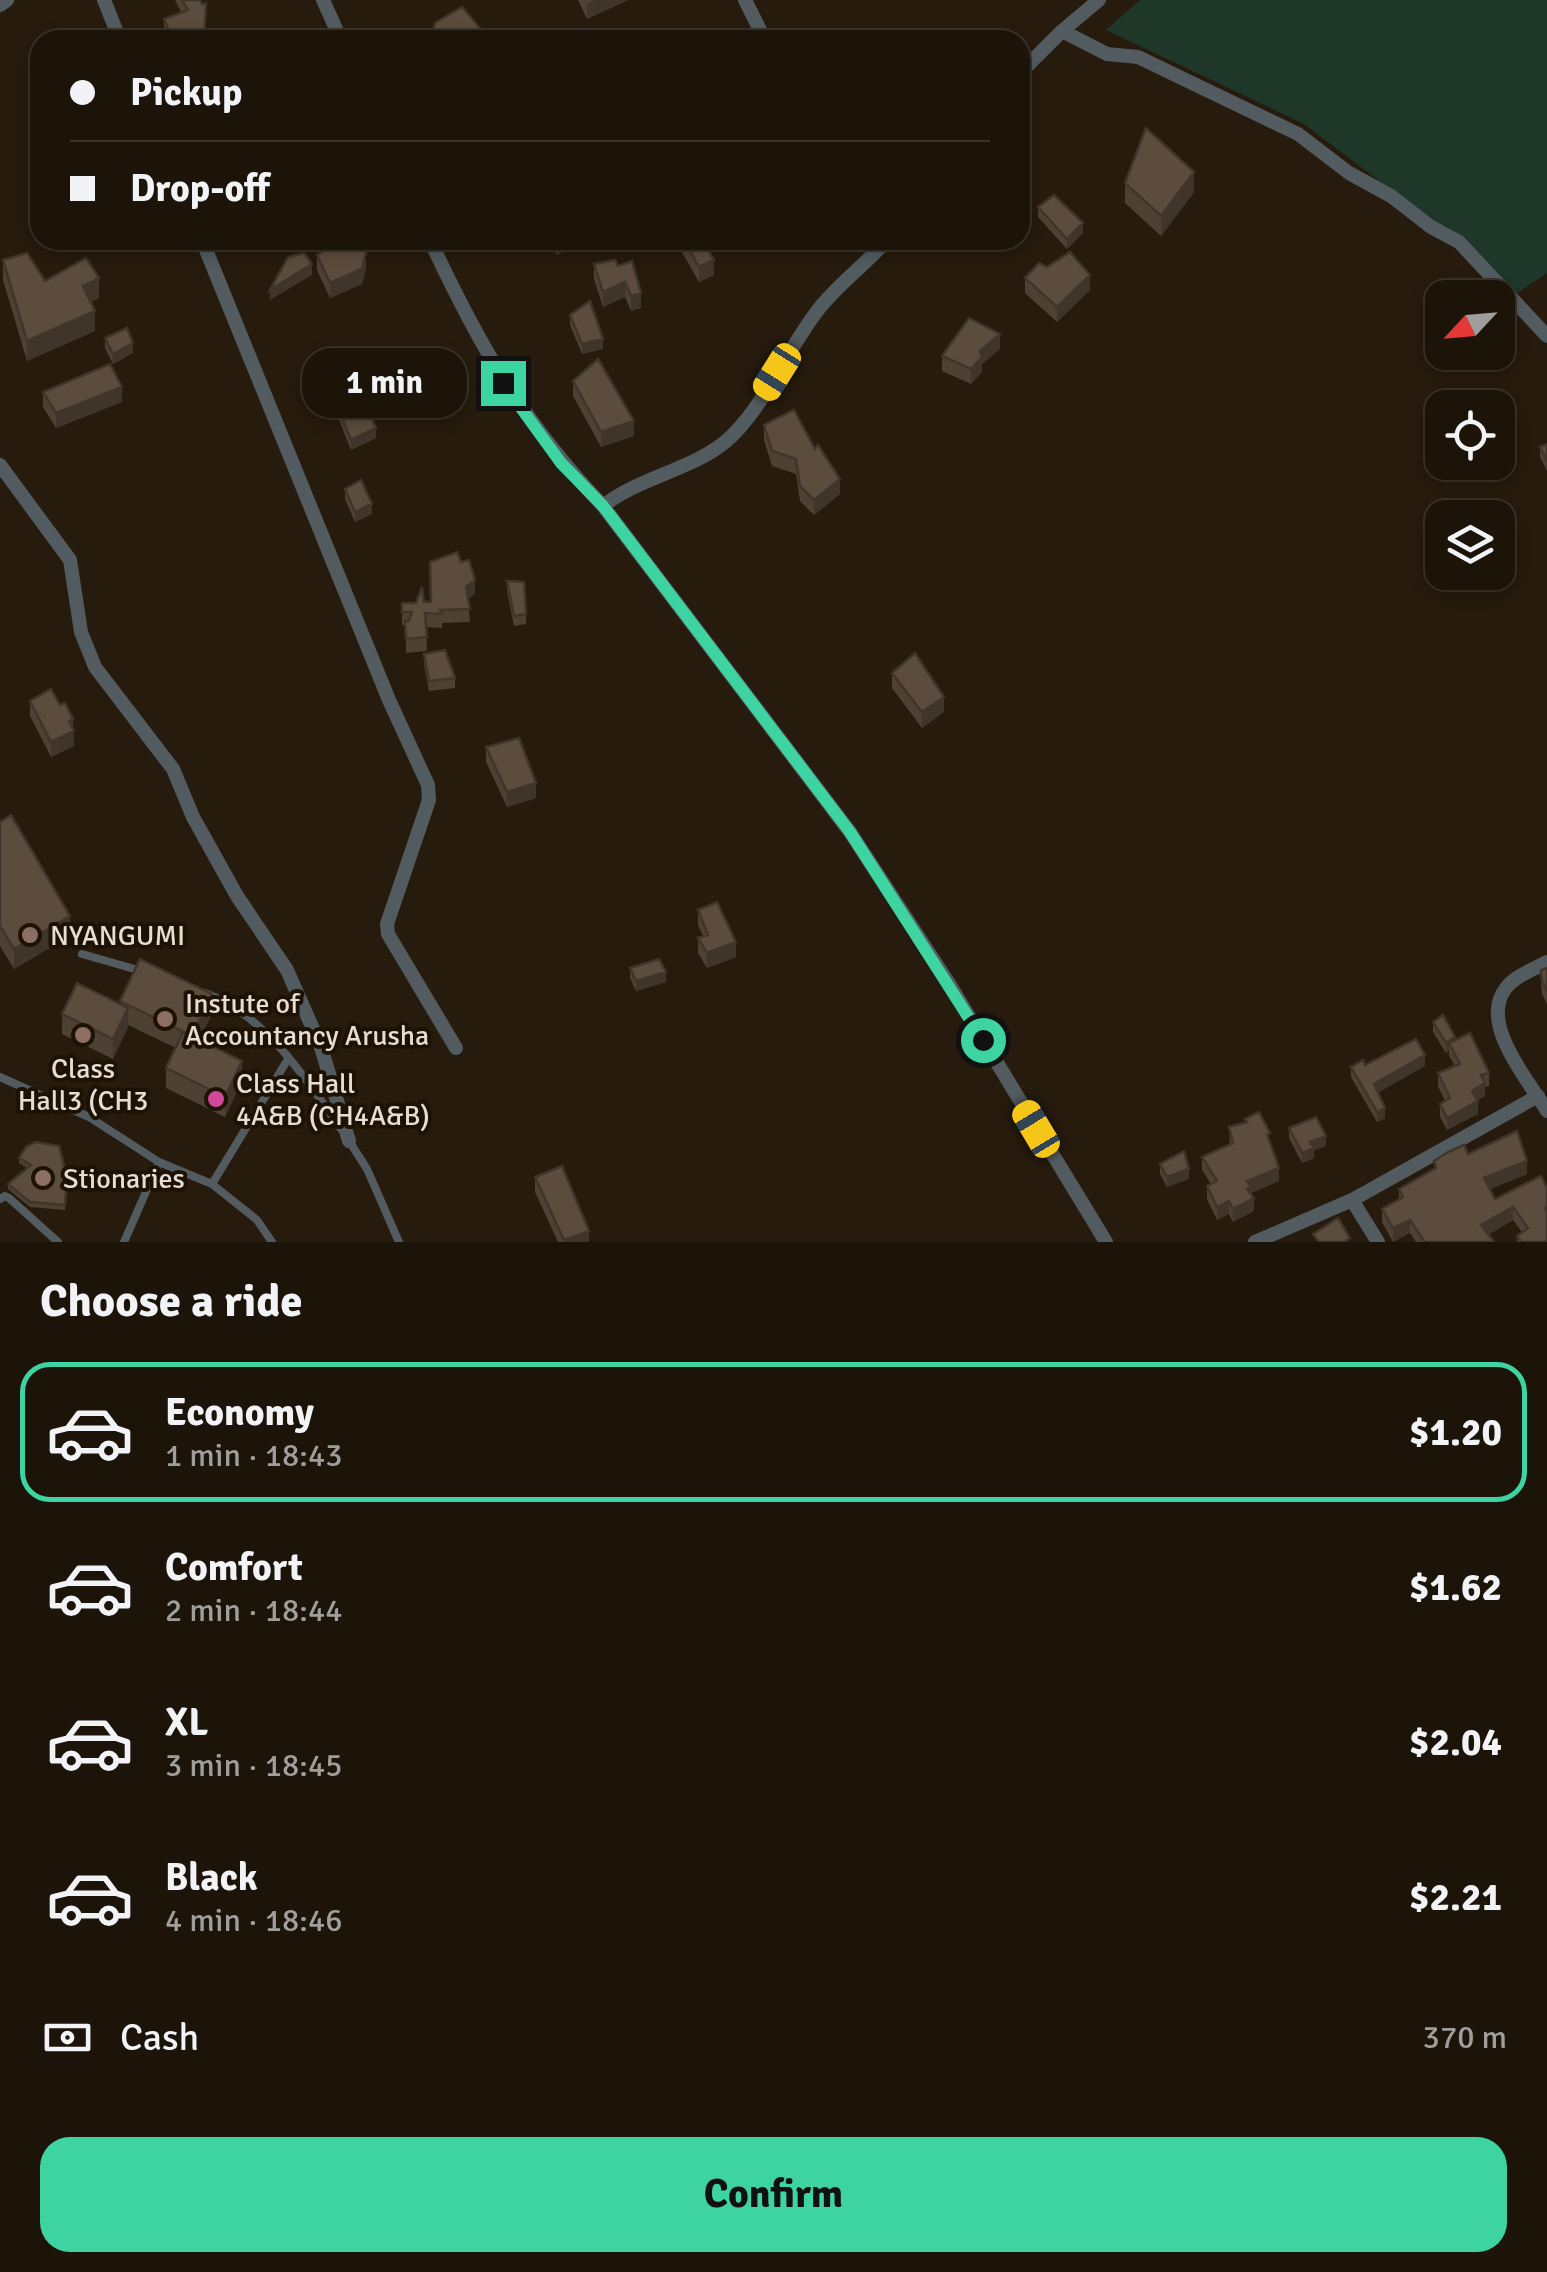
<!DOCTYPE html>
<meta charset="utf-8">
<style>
:root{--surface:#1c1409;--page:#251d12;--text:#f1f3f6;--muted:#a09e9c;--line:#3a332a;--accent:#3ed4a2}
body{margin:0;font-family:Signika,sans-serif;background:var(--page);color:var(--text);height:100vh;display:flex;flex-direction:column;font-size:38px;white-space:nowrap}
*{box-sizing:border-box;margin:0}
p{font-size:32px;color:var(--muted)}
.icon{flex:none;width:55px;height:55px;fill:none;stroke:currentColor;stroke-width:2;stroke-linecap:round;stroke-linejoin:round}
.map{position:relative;height:1242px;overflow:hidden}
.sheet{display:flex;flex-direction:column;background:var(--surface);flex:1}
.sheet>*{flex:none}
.hud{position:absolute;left:30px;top:30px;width:1000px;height:220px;border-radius:30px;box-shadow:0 5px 15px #0003,0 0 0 2px var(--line);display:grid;align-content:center;height:220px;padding:0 40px;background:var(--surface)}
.needle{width:65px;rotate:244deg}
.tools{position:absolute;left:1425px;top:280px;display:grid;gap:20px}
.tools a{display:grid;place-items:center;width:90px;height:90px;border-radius:20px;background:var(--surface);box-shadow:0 5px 15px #0003,0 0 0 2px var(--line);font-size:50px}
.end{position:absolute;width:45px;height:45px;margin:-22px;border:12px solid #3ed4a2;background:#111;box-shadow:0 0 0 5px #111}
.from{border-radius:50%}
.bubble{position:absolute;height:70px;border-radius:30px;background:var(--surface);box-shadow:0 5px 15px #0003,0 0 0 2px var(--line);font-size:32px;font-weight:700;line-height:70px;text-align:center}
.car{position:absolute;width:30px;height:60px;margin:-30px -15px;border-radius:12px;box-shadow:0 0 8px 2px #0007;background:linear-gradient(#f5c518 24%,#345 0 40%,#f5c518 0 76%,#345 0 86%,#f5c518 0)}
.hud b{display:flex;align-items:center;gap:35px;height:95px;font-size:38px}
.hud b+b{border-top:2px solid var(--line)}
.hud i{width:25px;height:25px;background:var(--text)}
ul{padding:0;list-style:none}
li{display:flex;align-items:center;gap:30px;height:140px;margin:0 20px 15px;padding:0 20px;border:5px solid transparent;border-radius:30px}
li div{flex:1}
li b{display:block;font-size:38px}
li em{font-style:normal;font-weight:700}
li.selected{border-color:var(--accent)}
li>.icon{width:90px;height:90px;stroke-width:1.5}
h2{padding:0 40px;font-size:45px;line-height:120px}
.pay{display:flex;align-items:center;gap:25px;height:110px;padding:0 40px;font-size:38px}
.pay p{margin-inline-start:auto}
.action{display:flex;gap:20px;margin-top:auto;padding:20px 40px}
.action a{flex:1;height:115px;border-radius:30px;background:var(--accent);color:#111;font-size:40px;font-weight:700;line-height:115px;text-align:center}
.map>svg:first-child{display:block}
.green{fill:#1e3729}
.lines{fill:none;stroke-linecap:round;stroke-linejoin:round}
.lane{stroke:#525c60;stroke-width:8}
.street{stroke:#525c60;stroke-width:14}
.wall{fill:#4e4134}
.shaded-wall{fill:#40352b}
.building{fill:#5b4c3d;stroke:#40352b;stroke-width:2.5}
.route{stroke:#3ed4a2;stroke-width:12}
.education-dot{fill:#8d6e63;stroke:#1d1204;stroke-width:4}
.hotel-dot{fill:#d1479c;stroke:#1d1204;stroke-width:4}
.labels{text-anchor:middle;stroke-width:8;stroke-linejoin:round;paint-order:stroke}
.poi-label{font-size:28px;fill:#e6ded4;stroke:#1d1204;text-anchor:start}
</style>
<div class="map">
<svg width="1547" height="1242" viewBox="0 0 1547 1242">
<rect width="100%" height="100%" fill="#261b0c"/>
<!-- green -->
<path class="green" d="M1140 0H1547V273L1516 294 1435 223 1304 124 1106 30Z"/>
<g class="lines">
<!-- lane -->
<path class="lane" d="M82 954 145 972
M205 993C266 1015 306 1079 341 1129
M0 1077 89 1117 159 1162 212 1184 257 1220 272 1242
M349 1141 367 1169 399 1242
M212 1184 288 1059
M0 1199 5 1196 9 1198 58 1242
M124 1242 159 1162"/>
<!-- street -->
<path class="street" d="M104 0 120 40
M323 0 341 40
M745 0 765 40
M0 5 7 0
M1062 31 1107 54 1138 57 1298 134 1349 173 1391 196 1431 227 1459 242 1547 336
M1020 73 1062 31 1099 0
M202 240 389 700 428 785 429 800 387 924 388 934 456 1048
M430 240C478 343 523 423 603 506L850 832 948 982 1106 1242
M0 465 70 560 81 632 95 667 173 769 193 817 237 896 287 970 321 1047 349 1141
M603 506C640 477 691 470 725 442 763 411 789 344 822 305 842 281 867 263 887 240
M1547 962C1534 969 1515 976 1506 988 1478 1023 1529 1081 1547 1111
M1352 1200 1378 1242
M1255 1242 1352 1200 1538 1096"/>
</g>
<!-- wall -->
<path class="wall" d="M175 0H200L204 40H166L164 34V19L181 12Z
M578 0H628L587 19Z
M1125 183 1194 192 1161 236 1125 203Z
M1038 207 1083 233 1067 249 1038 217Z
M546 240H577V242L557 255Z
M675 240H703L714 275 699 282Z
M317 255 366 268 362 284 330 298 317 270Z
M3 260 45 281 99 298 91 302 95 331 27 361 3 280Z
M615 260 641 308 631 311 625 297 603 307 594 279V264Z
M1025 278 1090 290 1057 322 1025 293Z
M570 315 603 349 582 354 570 325Z
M105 338 133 353 113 364 105 348Z
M1000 349 982 364V372L971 384 942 371V356Z
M320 362 344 380 330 385 320 372Z
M363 369 394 390 391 399 372 407 363 379Z
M573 381 634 436 601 447 573 396Z
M43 392 122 402 56 428 43 407Z
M337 405 376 438 351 450 337 415Z
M764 425 815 449 840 494 814 515 800 501 796 474 772 466 764 440Z
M1547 444V471L1540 457V447Z
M345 489 372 514 355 522 345 499Z
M507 581 526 614V624L514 626 507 591Z
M475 594 468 599 470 622 442 623V628L426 627 427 651 406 653V626L402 625V603L431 602Z
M424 654 455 678V688L429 691 424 664Z
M892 673 944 712 922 728 892 688Z
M30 701 73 719 74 746 51 757 30 716Z
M486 747 536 798 507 807 486 762Z
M0 822 70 936 14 969 0 946Z
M698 910 736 957 707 968 698 953V938L703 936 698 925Z
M630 968 666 982 636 991 630 978Z
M1547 968V1004L1542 994 1541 983V970Z
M120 1001 212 1014 199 1040 242 1081 225 1117 166 1088V1068L176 1048 128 1025 113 1059 62 1034V1014L120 1003Z
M1433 1022 1455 1040 1489 1073V1086L1485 1087V1096L1477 1100 1478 1114 1447 1130 1440 1117V1104L1445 1101 1438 1086V1073L1455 1066 1449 1056V1050L1446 1053 1433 1032Z
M1365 1065 1425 1066 1378 1092 1385 1118 1377 1122 1351 1077V1067Z
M1245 1119 1270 1141 1279 1181 1251 1193 1254 1211 1233 1222 1229 1214 1217 1220 1207 1199V1186L1211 1184 1202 1170V1157L1230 1144 1229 1127 1245 1122Z
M1289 1128 1326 1146 1314 1150V1158L1302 1163 1289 1138Z
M1468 1154 1527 1174 1490 1189 1495 1199 1541 1176 1547 1242H1517V1236L1522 1232 1513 1220 1488 1235 1494 1242H1416L1410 1233 1393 1242 1382 1222V1209L1399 1199V1189L1434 1170V1161Z
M19 1158 67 1177 65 1210 30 1207 8 1189V1184L27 1168 19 1163Z
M1160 1164 1189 1179 1167 1187 1160 1174Z
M535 1177 589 1242H558L535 1192Z"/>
<!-- shaded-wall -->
<path class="shaded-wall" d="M595 0H628L587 19V4Z
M1194 172V192L1161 236V216Z
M1083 223V233L1067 249V239Z
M557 240H577V242L557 255Z
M366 253V268L362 284 330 298V283Z
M714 260V275L699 282V267Z
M312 264V275L270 300V290Z
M1090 275V290L1057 322V307Z
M99 278V298L83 305V286Z
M625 282V297L603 307V292Z
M641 293V308L631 311V296Z
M95 311V331L27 361V341Z
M1000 334V349L982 364V372L971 384V369L980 351Z
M603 339V349L582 354V344Z
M133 343V353L113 364V354Z
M344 370V380L330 385V375Z
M394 380V390L391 399 372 407V397Z
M122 387V402L56 428V413Z
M634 421V436L601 447V432Z
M376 428V438L351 450V440Z
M840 479V494L814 515V500Z
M372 504V514L355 522V512Z
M475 580V594L466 601V587Z
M944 697V712L922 728V712Z
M73 719 74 746 51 757V742L69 721Z
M536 783V798L507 807V792Z
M70 916V936L14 969V949Z
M736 942V957L707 968V953Z
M666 972V982L636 991V981Z
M212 994V1014L192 1056V1036Z
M128 1008V1028L113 1059V1039Z
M1455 1037V1047L1449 1043V1050L1446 1053V1043Z
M1425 1055V1066L1374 1095V1084Z
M242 1061V1081L225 1117V1097Z
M1485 1083V1096L1472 1104V1091Z
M1478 1101V1114L1447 1130V1118Z
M1385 1108V1118L1377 1122V1112Z
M1326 1136V1146L1314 1150V1158L1302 1163V1153L1310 1142Z
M1527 1161V1174L1484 1191V1178Z
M1279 1168V1181L1251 1193V1200L1254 1198V1211L1233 1222V1209L1247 1181Z
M1189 1169V1179L1167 1187V1177Z
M1229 1201V1214L1217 1220V1207Z
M1513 1207V1220L1481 1239V1225Z
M1410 1220V1233L1393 1242V1228Z
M589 1231V1242H564V1240Z"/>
<!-- building -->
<path class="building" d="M182 0H200L202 4 206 3 204 40H173L164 19 188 10Z
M462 7 485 34 480 40H430L435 23Z
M1146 128 1194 172 1161 216 1125 183Z
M1054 195 1083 223 1067 239 1038 207Z
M340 240H358L366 253 362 269 330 283 317 255Z
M684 240H703L714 260 699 267Z
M1070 252 1090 275 1057 307 1025 278 1039 263 1047 267Z
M27 253 45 281 86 258 99 278 83 286 95 311 27 341 3 260Z
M304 253 312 264 270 290 288 257Z
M615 260 618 266 632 261 641 293 631 296 625 282 603 292 594 264Z
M590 301 603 339 582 344 570 315Z
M969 318 1000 334 980 351 982 357 971 369 942 356Z
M127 328 133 343 113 354 105 338Z
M334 352 344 370 330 375 320 362Z
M598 359 634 421 601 432 573 381Z
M110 364 122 387 56 413 43 392Z
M387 365 394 380 391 389 372 397 363 369Z
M362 396 376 428 351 440 337 405Z
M794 410 815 449 818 445 840 479 814 500 800 486 796 459 772 451 764 425Z
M1547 444V461L1540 447Z
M361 480 372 504 355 512 345 489Z
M457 552 461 562 469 560 475 580 466 587 470 609 440 610 442 614 425 613 427 637 406 639 405 621H409L412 612H402V603H416L422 587 424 602H431L430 562Z
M507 581 524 582 526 614 514 616Z
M445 650 455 678 429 681 424 654Z
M915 653 944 697 922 712 892 673Z
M51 689 60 705 65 703 73 719 69 721 74 731 51 742 30 701Z
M519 738 536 783 507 792 486 747Z
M11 815 70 916 14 949 0 926V822Z
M717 902 736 942 707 953 698 938 708 935 698 910Z
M140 959 212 994 192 1036 120 1001Z
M659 959 666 972 636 981 630 968Z
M1547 968V991L1542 981 1541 970Z
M77 983 128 1008 113 1039 62 1014Z
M1443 1015 1455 1037 1446 1043 1433 1022Z
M183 1032 242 1061 225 1097 166 1068Z
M1470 1033 1489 1073 1481 1075 1485 1083 1472 1091 1478 1101 1447 1118 1440 1104 1450 1098 1438 1073 1460 1064 1449 1043Z
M1416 1039 1425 1055 1374 1084 1385 1108 1377 1112 1351 1067 1363 1060 1365 1065Z
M1259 1112 1270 1133 1267 1134 1279 1168 1247 1181 1251 1187 1247 1189 1254 1198 1233 1209 1229 1201 1217 1207 1207 1186 1217 1181 1202 1157 1233 1143 1229 1127 1247 1122 1245 1119Z
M1316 1117 1326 1136 1310 1142 1314 1148 1302 1153 1289 1128Z
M1517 1131 1527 1161 1484 1178 1495 1199 1541 1176 1547 1188V1207L1545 1208 1547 1212V1242H1521L1517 1236 1528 1228 1513 1207 1481 1225 1494 1242H1425L1410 1220 1393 1228 1382 1209 1403 1197 1399 1189 1436 1168 1434 1161 1448 1152 1464 1145 1468 1154Z
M36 1142 59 1146 67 1177 65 1205 30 1202 8 1184 31 1165 19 1158 26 1147Z
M1184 1151 1189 1169 1167 1177 1160 1164Z
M562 1166 589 1231 564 1240 535 1177Z
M1338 1218 1350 1238 1344 1242H1319L1313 1234Z"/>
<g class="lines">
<!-- route -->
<path class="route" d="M503 383 561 463 603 506 850 832 983 1040"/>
</g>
<!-- markers -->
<g class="education-dot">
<circle cx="30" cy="935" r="10"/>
<circle cx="165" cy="1019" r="10"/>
<circle cx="83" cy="1035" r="10"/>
<circle cx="43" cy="1178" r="10"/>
</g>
<circle class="hotel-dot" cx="216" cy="1099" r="10"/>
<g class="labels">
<!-- poi labels -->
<g class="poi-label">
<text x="50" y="945">NYANGUMI</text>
<text x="185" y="1013">Instute of<tspan x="185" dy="32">Accountancy Arusha</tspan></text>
<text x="83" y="1078" text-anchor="middle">Class<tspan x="83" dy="32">Hall3 (CH3</tspan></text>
<text x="236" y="1093">Class Hall<tspan x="236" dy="32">4A&amp;B (CH4A&amp;B)</tspan></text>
<text x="63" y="1188">Stionaries</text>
</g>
</g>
</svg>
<div class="tools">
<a><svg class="needle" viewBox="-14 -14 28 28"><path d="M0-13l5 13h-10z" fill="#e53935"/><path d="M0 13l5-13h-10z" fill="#a09e9c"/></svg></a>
<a><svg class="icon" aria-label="locate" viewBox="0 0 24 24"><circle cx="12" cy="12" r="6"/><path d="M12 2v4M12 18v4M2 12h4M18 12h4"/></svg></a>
<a><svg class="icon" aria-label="layers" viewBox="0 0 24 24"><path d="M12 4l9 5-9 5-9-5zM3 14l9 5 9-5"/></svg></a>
</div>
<i class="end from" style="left:983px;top:1040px"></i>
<i class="end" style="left:503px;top:383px"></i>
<div class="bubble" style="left:302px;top:348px;width:165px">1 min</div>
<i class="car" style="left:777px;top:372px;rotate:212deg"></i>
<i class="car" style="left:1036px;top:1129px;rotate:329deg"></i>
<div class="hud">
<b><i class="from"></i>Pickup</b>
<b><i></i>Drop-off</b>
</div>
</div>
<section class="sheet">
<h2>Choose a ride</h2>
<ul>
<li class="selected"><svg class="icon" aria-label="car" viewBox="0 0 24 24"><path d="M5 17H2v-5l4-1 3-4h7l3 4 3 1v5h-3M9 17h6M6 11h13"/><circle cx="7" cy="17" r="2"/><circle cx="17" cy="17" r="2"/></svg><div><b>Economy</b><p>1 min · 18:43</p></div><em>$1.20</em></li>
<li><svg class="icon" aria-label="car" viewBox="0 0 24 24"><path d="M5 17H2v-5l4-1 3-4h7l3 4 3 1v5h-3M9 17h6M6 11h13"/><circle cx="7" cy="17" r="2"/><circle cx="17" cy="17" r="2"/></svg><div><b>Comfort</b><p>2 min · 18:44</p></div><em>$1.62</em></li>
<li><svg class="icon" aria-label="car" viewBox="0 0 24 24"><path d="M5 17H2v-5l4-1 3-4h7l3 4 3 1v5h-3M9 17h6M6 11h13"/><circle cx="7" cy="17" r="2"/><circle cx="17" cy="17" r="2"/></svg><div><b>XL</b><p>3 min · 18:45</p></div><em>$2.04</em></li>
<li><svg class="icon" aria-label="car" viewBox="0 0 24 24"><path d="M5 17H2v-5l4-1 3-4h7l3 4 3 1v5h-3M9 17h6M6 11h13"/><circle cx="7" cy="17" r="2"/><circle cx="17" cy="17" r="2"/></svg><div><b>Black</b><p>4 min · 18:46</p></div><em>$2.21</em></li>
</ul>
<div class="pay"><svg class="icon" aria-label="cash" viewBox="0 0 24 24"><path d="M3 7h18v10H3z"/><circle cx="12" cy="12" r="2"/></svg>Cash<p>370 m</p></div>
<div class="action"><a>Confirm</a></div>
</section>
